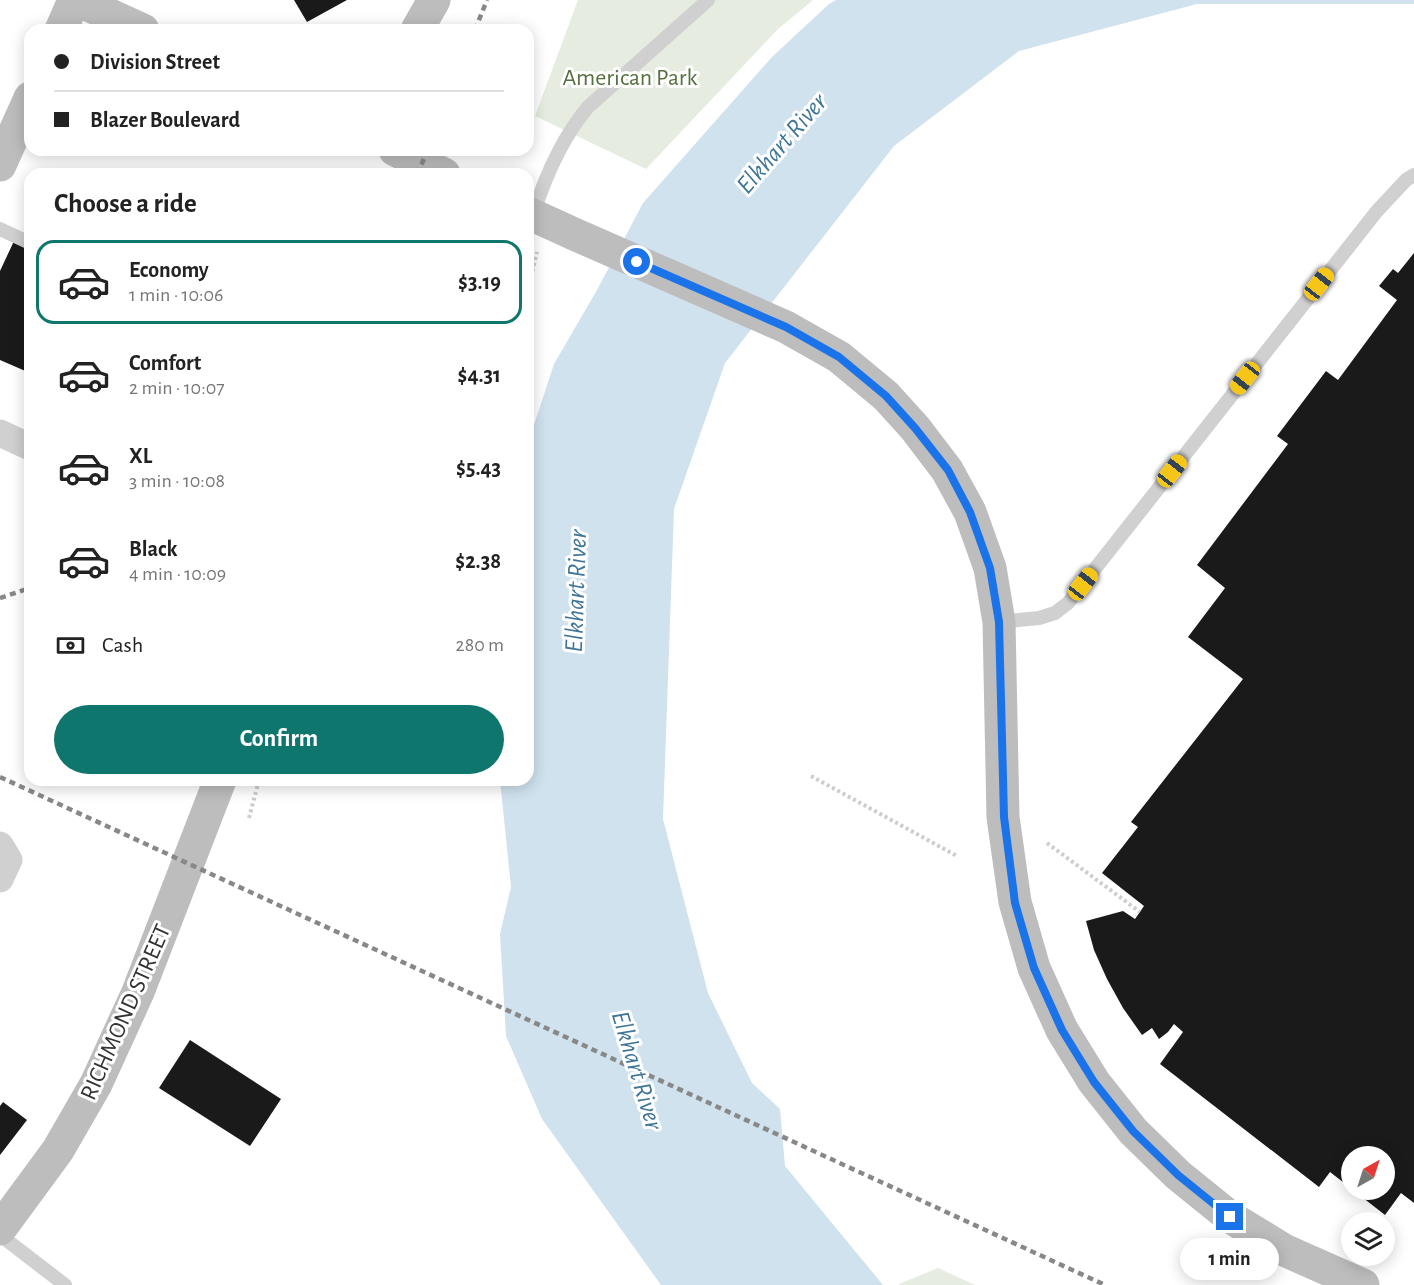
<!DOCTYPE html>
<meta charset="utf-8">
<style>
:root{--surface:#fff;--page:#f2f2f2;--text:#222;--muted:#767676;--line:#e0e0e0;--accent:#0f766e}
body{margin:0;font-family:"Alegreya Sans",sans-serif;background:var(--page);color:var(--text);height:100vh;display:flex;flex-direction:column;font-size:22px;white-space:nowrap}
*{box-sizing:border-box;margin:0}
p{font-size:20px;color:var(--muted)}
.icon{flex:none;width:33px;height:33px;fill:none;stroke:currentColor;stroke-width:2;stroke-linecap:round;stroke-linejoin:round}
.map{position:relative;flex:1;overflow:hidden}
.side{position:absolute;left:24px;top:168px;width:510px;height:618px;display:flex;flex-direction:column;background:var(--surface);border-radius:18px;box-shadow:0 3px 15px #0003}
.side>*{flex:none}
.guide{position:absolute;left:24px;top:24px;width:510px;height:132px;border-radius:18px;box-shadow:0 3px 15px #0003;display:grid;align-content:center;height:132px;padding:0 30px;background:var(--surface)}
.needle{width:39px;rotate:39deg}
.buttons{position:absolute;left:1341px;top:1146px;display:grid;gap:12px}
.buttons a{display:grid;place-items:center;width:54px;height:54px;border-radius:50%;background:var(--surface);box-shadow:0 3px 15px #0003;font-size:30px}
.end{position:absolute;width:27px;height:27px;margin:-14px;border:8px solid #1a73e8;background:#fff;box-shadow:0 0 0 3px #fff}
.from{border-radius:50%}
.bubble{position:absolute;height:42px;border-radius:21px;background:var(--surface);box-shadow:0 3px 15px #0003;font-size:20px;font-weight:700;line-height:42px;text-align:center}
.car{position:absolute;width:18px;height:36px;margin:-18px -9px;border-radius:8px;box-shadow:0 0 4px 2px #0007;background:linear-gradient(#f5c518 24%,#345 0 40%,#f5c518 0 76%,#345 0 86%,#f5c518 0)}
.guide b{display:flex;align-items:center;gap:21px;height:57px;font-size:22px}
.guide b+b{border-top:2px solid var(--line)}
.guide i{width:15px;height:15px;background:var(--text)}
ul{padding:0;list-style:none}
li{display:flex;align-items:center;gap:18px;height:84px;margin:0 12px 9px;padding:0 18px;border:3px solid transparent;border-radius:18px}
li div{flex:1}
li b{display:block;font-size:22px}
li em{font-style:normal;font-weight:700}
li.on{border-color:var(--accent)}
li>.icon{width:54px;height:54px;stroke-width:1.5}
h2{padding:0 30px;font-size:27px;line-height:72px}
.pay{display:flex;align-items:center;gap:15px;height:66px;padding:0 30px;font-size:22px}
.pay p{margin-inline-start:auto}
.button{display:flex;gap:12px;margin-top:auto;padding:12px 30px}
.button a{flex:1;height:69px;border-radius:36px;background:var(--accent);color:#fff;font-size:24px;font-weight:700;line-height:69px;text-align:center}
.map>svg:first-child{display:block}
.green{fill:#e6ecdf}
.water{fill:#cfe2ee}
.building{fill:#1a1a1a}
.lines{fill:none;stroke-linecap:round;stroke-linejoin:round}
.path{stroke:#cdcdcd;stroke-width:4;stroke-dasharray:3 3;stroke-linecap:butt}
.lane{stroke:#d0d0d0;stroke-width:14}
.street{stroke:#d0d0d0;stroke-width:27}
.secondary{stroke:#bdbdbd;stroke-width:33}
.rail{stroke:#888;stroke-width:4.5;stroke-dasharray:6 4.5;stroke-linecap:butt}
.route{stroke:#1a73e8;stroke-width:8}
.labels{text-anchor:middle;stroke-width:6;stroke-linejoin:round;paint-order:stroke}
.park-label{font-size:24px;fill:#56703f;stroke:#fff}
.street-label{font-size:24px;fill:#333;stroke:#fff}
.water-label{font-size:26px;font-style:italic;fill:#3f7597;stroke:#fff}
</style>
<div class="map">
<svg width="1414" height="1285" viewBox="0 0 1414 1285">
<rect width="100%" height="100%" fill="#fff"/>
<!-- green -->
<path class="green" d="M578 0H813L778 29 646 169 535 116Z
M938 1268 975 1285H900L899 1284Z"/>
<!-- water -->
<path class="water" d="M836 0H1414V4H1197L1019 51 894 146 725 363 674 509 663 819 708 993 752 1083 780 1109 785 1166 883 1285H661L542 1119 506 1036 500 934 511 887 500 780H528V443L554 364 597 290 643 203 772 57 829 4Z"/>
<!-- building -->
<path class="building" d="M294 0H347L307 22Z
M14 241 30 249V373L0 360V271Z
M1414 253V1203L1401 1193 1385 1215 1353 1190H1384V1156H1352V1189L1330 1172 1319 1187 1160 1064 1183 1032 1174 1024 1168 1032 1159 1039 1152 1028 1142 1035 1123 1008 1107 979 1094 950 1086 921 1123 911 1135 919 1144 906 1102 873 1138 827 1131 822 1243 679 1188 637 1225 588 1197 565 1288 444 1277 436 1326 371 1338 380 1397 300 1379 286 1393 269 1398 273Z
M190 1040 281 1099 250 1146 159 1088Z
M3 1102 27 1120 0 1155V1106Z"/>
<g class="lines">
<!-- path -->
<path class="path" d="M528 289 537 252
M811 776 957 856
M249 818 259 780
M1047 843 1140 912"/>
<!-- lane -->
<path class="lane" d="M533 215C545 177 561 139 588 107L708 0
M0 229 30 243
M999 622 1039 618 1055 613 1068 603 1377 211 1406 180 1414 175
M0 1235 65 1285"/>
<!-- street -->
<path class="street" d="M0 433 30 447
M0 845 9 860 0 879"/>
<!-- secondary -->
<path class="secondary" d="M77 0 143 30
M61 30 74 0
M417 30 434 0
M395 150 444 174
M0 165 30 98
M528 213 574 234 786 327 839 357 886 396 915 428 947 470 970 512 990 568 999 622 1003 817 1015 902 1034 968 1062 1030 1094 1082 1133 1131 1178 1175 1230 1217 1284 1250 1363 1285
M0 1229 58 1150 96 1084 138 992 220 780"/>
<!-- rail -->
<path class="rail" d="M475 30 487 0
M417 174 428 150
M0 598 30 588
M0 777 1105 1285"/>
</g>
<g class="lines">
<!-- route -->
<path class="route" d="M637 262 786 327 839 357 886 396 915 428 948 470 970 512 990 568 999 622 1004 817 1015 903 1034 968 1062 1030 1094 1082 1133 1131 1178 1175 1230 1217"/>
</g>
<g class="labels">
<!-- park labels -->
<g class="park-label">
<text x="630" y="85">American Park</text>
</g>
<!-- street labels -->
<g class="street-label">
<text transform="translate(125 1012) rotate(-66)" y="8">RICHMOND STREET</text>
</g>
<!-- water labels -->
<g class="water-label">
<text transform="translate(781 143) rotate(-49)" y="9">Elkhart River</text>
<text transform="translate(575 591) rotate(-88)" y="9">Elkhart River</text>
<text transform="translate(638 1070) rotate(73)" y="9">Elkhart River</text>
</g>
</g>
</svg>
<div class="buttons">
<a><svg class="needle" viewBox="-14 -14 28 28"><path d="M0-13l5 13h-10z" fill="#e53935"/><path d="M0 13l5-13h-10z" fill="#767676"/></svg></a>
<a><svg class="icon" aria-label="layers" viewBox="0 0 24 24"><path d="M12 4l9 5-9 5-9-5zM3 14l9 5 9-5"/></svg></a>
</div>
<i class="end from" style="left:637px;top:262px"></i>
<i class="end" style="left:1230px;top:1217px"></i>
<div class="bubble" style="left:1180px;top:1238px;width:99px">1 min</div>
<i class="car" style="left:1319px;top:284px;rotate:38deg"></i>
<i class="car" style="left:1245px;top:378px;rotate:218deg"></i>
<i class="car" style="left:1172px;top:471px;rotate:38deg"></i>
<i class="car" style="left:1083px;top:584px;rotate:38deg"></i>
<div class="guide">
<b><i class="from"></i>Division Street</b>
<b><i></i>Blazer Boulevard</b>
</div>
<section class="side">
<h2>Choose a ride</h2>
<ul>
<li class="on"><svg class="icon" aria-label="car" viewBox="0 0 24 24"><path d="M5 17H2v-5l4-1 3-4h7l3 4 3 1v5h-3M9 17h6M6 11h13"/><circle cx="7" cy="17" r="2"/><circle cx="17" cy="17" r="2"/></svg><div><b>Economy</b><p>1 min · 10:06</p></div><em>$3.19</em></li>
<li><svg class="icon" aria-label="car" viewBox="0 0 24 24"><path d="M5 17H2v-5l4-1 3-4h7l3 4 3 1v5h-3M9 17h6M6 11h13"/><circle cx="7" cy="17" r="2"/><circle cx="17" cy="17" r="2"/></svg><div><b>Comfort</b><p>2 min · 10:07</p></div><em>$4.31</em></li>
<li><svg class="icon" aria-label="car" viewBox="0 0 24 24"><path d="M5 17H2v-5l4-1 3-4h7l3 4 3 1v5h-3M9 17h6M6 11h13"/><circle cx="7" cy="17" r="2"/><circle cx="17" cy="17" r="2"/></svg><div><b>XL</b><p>3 min · 10:08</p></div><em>$5.43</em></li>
<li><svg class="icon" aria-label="car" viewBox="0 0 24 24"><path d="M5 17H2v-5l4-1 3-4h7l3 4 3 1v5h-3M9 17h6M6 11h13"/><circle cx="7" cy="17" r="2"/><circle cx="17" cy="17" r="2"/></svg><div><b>Black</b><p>4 min · 10:09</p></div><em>$2.38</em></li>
</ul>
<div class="pay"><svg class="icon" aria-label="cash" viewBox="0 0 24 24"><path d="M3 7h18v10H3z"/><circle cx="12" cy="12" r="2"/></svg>Cash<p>280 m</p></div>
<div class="button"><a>Confirm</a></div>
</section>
</div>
